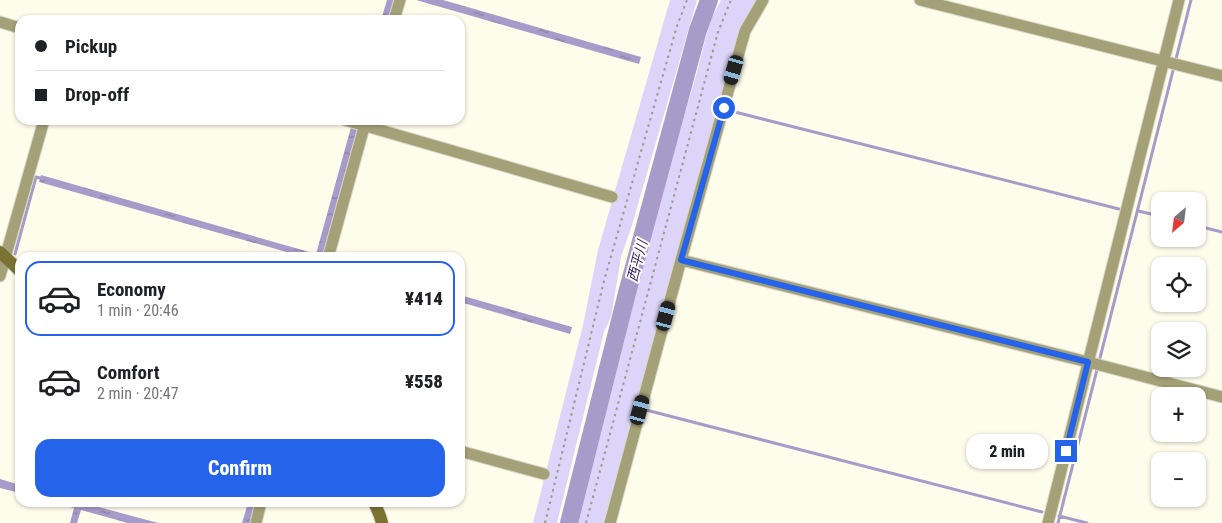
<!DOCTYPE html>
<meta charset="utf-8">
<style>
:root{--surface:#fff;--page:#f2f2f2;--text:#202124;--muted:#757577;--line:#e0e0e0;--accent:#2563eb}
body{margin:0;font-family:"Roboto Condensed","Noto Sans JP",sans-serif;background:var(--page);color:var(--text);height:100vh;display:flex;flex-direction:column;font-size:19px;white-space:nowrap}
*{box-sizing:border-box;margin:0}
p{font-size:16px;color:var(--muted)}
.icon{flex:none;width:28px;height:28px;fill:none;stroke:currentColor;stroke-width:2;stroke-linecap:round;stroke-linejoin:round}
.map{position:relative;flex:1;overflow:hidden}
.drawer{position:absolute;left:15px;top:252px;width:450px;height:255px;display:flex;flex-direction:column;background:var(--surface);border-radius:15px;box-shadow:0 1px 4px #0004}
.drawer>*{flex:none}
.banner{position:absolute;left:15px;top:15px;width:450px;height:110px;border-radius:15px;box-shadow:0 1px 4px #0004;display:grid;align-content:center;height:110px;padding:0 20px;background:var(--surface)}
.needle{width:32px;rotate:208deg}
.tools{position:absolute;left:1151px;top:192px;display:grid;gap:10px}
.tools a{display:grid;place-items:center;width:55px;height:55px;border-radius:10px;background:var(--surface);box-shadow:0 1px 4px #0004;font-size:25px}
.end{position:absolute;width:22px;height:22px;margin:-11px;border:6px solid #2563eb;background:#fff;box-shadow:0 0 0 2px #fff}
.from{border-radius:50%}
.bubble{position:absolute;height:35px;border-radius:15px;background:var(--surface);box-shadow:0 1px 4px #0004;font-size:16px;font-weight:800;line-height:35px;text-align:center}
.car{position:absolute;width:15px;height:30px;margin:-15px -8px;border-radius:6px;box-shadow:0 0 4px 1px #0007;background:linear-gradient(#222 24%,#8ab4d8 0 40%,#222 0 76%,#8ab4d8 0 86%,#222 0)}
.banner b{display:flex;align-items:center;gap:18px;height:48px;font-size:19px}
.banner b+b{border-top:1px solid var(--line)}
.banner i{width:12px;height:12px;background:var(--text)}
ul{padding:9px 0 0;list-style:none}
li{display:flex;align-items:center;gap:15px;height:75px;margin:0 10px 8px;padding:0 10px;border:2px solid transparent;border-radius:15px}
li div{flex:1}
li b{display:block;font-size:19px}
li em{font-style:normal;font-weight:800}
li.active{border-color:var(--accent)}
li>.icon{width:45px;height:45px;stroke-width:1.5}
.button{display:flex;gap:10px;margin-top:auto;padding:10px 20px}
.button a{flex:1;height:58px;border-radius:15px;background:var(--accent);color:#fff;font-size:20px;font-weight:800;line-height:58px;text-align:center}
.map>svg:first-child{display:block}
.grass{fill:#ddd5f9}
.water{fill:url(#water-ripples)}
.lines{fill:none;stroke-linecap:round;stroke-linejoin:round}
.stream{stroke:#a79cc9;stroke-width:3}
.river{stroke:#a79cc9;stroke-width:18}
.minor-casing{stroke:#dad9c9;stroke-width:13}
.secondary-casing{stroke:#dad9c9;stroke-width:14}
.path{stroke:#9b9a8c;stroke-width:2;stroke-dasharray:2.5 4;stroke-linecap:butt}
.minor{stroke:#a4a077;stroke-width:11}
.secondary{stroke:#7b7333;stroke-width:12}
.route{stroke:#2563eb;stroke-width:6}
.labels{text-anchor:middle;stroke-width:4;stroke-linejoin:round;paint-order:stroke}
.water-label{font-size:14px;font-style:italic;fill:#3b2860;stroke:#fff}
</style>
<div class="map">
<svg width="1222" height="523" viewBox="0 0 1222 523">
<defs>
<pattern id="water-ripples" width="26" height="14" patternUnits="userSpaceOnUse" patternTransform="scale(1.25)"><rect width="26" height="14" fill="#a79cc9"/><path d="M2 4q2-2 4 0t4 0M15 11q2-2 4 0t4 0" fill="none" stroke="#877ea2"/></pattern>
</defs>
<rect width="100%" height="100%" fill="#fefdec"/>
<!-- grass -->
<path class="grass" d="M670 0H697L632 225 621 257 611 317 604 332 557 523H533L583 325 598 250Z
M721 0H758L606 523H577L614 381 656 210 697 72 710 21Z"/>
<!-- water -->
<path class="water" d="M387 0H394L388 20H381Z
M416 0H443L641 57 639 64Z
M353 120H361L323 255 329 257H304L39 182 41 175 316 254Z
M460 295 572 327 570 334 460 302Z
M0 479 20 485V493L0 488Z
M54 503H84L158 523H128L81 510 77 523H70L74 508Z
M248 503H256L250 523H242Z"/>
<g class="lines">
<!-- stream -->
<path class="stream" d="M727 110 1119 209
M1138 211 1160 216
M1198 226 1222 232
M15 254 36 177 40 178
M646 410 1042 512
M1059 516 1087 523
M1058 523 1191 0"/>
<!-- river -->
<path class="river" d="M569 523 627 293 698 30 709 0"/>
<defs>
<path id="minor" d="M920 0 1222 76
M394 20 400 0
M0 22 20 28
M345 120 612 197
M328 258 366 120
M681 260 1088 362 1222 397
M0 276 44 120
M460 451 544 474
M256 523 261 502
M610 523 681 260 745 31 763 0
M1048 523 1179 0"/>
<path id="secondary" d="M0 252 20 271
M374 502 380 516 382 523"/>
</defs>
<!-- minor casing -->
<use href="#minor" class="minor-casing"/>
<!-- secondary casing -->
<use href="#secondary" class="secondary-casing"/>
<!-- path -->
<path class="path" d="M545 523 604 281 677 26 687 0
M586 523 718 32 731 0"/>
<!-- minor -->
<use href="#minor" class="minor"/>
<!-- secondary -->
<use href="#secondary" class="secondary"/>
</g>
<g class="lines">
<!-- route -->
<path class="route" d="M724 108 681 260 1088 362 1066 451"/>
</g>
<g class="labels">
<!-- water labels -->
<g class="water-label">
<text transform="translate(637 261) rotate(-75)" y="5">西平川</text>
</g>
</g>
</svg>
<div class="tools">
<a><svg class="needle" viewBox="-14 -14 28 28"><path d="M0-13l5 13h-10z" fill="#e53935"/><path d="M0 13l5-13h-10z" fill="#757577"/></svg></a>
<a><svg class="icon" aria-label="locate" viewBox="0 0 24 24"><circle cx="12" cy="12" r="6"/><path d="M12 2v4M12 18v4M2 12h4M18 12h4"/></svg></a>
<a><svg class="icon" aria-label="layers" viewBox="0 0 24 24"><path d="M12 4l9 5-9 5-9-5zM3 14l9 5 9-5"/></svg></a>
<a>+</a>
<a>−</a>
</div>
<i class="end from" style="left:724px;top:108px"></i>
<i class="end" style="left:1066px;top:451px"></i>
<div class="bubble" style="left:966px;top:434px;width:82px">2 min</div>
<i class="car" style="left:734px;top:70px;rotate:196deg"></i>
<i class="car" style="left:666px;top:316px;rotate:15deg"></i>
<i class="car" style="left:640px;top:410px;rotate:15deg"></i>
<div class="banner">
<b><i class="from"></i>Pickup</b>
<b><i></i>Drop-off</b>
</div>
<section class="drawer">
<ul>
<li class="active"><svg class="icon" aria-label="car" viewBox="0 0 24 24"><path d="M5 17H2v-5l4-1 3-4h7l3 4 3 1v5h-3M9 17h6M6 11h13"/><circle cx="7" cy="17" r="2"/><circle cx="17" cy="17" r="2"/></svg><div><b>Economy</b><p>1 min · 20:46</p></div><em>¥414</em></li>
<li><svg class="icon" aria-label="car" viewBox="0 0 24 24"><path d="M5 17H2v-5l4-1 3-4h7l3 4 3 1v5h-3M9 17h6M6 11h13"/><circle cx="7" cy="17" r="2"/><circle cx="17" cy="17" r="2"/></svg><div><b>Comfort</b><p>2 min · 20:47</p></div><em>¥558</em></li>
</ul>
<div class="button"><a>Confirm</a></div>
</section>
</div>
